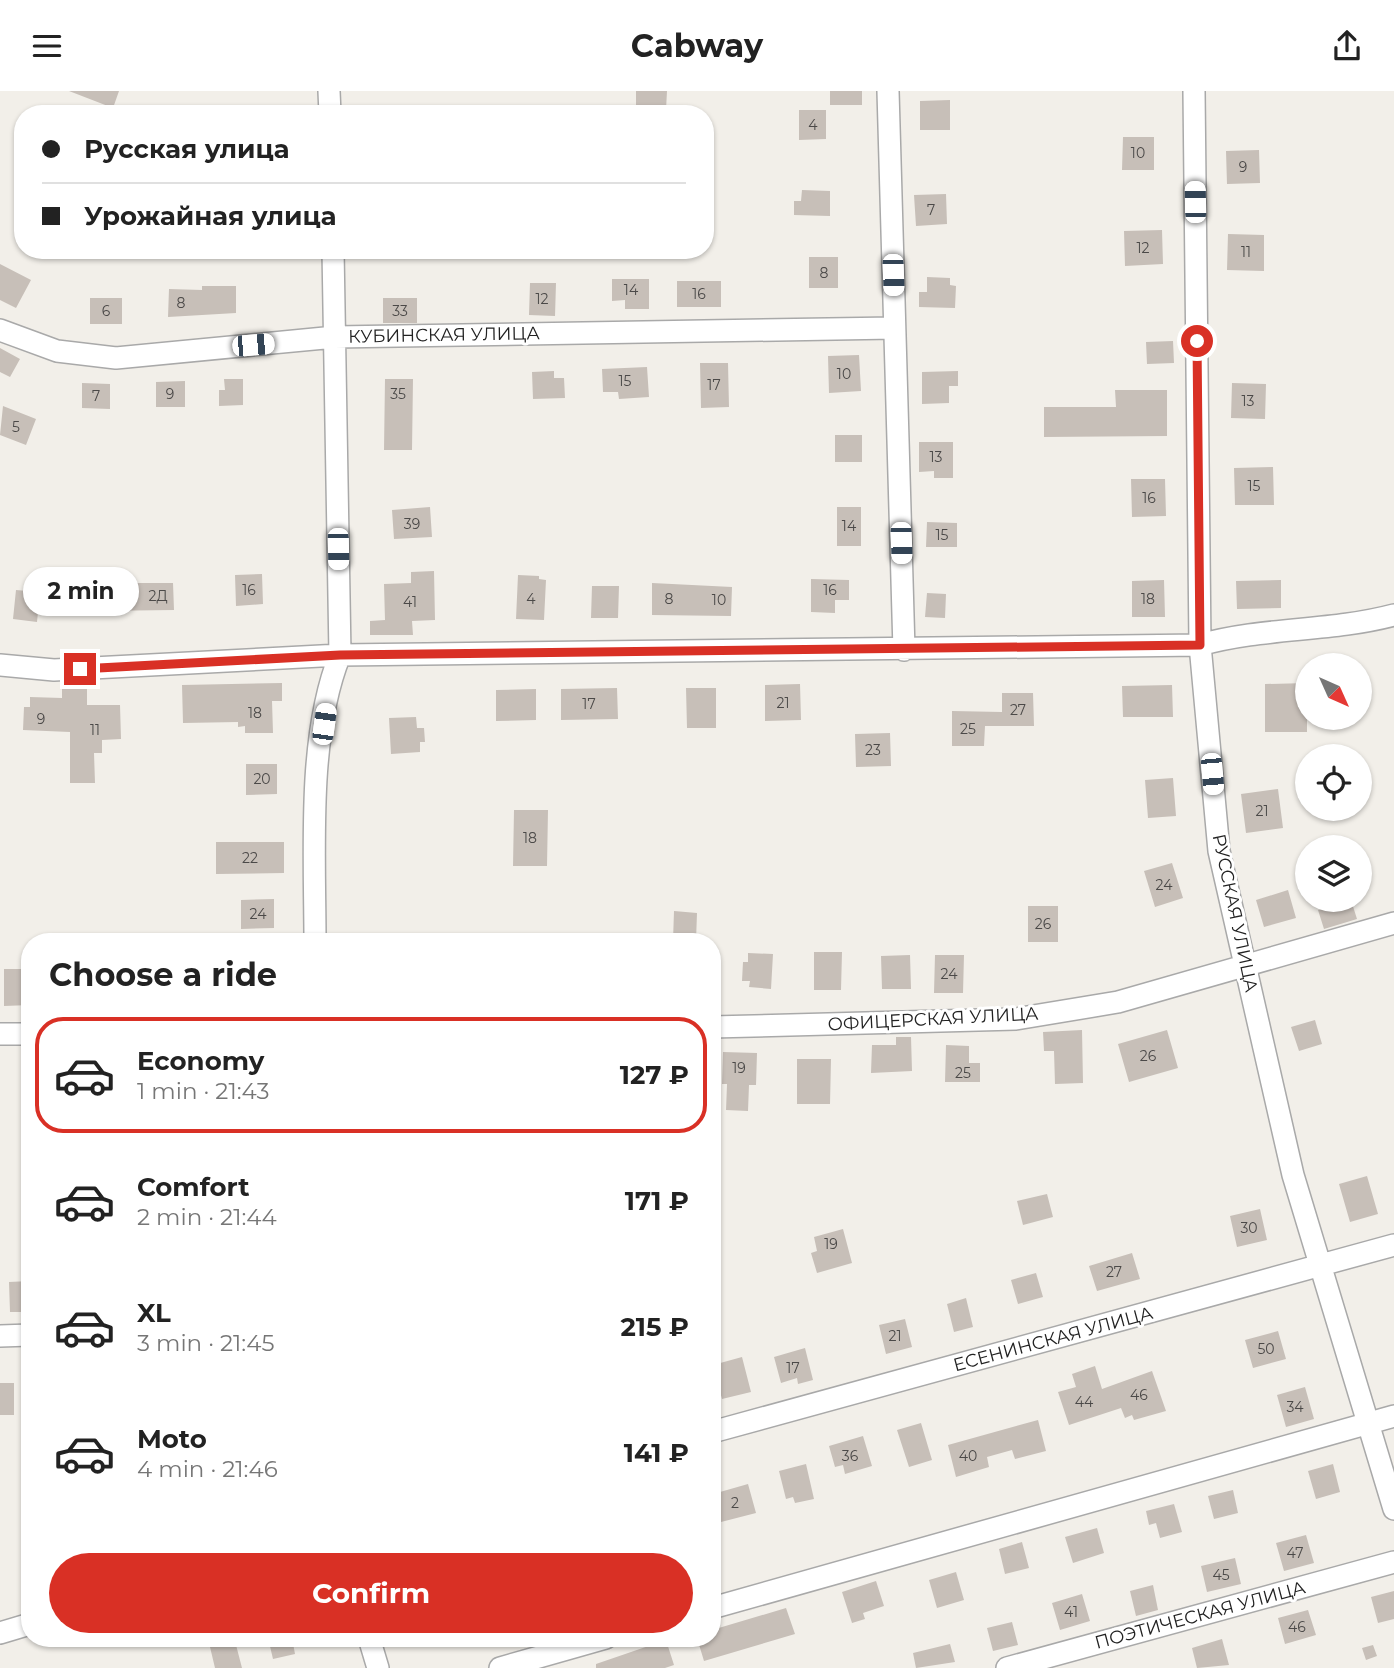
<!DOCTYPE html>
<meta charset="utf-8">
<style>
:root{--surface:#fff;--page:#f2f2f2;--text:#222;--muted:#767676;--line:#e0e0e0;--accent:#d93025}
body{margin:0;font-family:Montserrat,sans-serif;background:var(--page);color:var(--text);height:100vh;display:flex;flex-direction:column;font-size:26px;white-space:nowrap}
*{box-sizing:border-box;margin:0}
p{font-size:23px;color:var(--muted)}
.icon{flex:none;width:38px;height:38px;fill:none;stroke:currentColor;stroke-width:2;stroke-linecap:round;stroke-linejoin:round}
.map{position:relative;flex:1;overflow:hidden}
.sheet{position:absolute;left:21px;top:842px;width:700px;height:714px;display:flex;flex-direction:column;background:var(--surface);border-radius:28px;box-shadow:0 2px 5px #0004}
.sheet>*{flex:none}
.hud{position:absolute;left:14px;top:14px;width:700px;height:154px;border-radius:28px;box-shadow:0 2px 5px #0004;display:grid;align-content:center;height:154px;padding:0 28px;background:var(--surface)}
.needle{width:46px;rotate:135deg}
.tools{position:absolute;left:1295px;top:562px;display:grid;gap:14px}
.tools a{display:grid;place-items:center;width:77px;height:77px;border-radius:50%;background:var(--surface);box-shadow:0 2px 5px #0004;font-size:35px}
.end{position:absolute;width:32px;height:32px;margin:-16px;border:9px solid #d93025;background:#fff;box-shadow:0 0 0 4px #fff}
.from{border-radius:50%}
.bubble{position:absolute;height:49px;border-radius:24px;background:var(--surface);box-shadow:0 2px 5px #0004;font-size:23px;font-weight:700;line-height:49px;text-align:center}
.car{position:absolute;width:21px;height:42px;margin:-21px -10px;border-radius:9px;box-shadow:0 0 5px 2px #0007;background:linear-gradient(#fff 24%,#345 0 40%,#fff 0 76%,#345 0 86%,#fff 0)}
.hud b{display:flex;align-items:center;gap:24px;height:66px;font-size:26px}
.hud b+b{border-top:2px solid var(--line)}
.hud i{width:18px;height:18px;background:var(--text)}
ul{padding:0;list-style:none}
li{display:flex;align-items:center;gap:21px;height:116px;margin:0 14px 10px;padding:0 14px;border:4px solid transparent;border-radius:28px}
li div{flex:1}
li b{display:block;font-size:26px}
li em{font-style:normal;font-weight:700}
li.active{border-color:var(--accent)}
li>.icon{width:63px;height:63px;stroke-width:1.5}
h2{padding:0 28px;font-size:32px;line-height:84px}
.action{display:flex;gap:14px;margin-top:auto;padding:14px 28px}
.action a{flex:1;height:80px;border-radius:42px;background:var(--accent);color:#fff;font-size:28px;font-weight:700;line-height:80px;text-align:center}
header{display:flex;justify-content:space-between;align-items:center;height:91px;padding:0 28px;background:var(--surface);font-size:32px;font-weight:700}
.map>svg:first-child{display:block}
.building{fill:#c7bfb8}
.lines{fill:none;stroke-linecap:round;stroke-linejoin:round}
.minor-casing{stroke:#a9a9a9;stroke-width:24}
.minor{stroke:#fff;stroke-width:21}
.route{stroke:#d93025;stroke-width:9}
.labels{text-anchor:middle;stroke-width:6;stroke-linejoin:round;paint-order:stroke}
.number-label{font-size:14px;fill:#4b4948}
.street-label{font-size:18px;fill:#222;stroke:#fff}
</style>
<header><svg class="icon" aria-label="menu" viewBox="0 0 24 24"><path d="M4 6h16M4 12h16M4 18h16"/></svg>Cabway<svg class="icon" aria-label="share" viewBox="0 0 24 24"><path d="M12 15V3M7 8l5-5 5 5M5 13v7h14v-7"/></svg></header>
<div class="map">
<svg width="1394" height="1577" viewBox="0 0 1394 1577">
<rect width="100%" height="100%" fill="#f2efe9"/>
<!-- building -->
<path class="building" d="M69 0H119L113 17Z
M636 0H667L666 19 636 18Z
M830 0H862V14H830Z
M950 9V39H920V10Z
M799 19H826V48L799 49Z
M1123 46H1154V79H1122Z
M1259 59 1260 92 1227 93 1226 60Z
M802 99 830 100V125L794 124V110H801Z
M946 103 947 133 916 135 914 104Z
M1162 139 1163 173 1125 175 1124 140Z
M1228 143 1264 144V180L1227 179Z
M809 166H838V197H809Z
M0 173 31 189 16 217 0 209Z
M927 186 950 187V194L956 195 955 217 919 216V201H927Z
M612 188H649V218H625V209L612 210Z
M677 190H721V216H677Z
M530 192H556L555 225 529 224Z
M202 195H236V222L168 226 169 198 202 199Z
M90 207H122V233H90Z
M383 207H417V232H383Z
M1173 250 1174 272 1147 273 1146 251Z
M0 257 20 268 10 286 0 281Z
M859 264 861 300 829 302 828 265Z
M700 272H728L729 316 701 317Z
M647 276 649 306 619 308 618 301H603L602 278Z
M554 280V287H564L565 307 533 308 532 281Z
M958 280V295H949V312L922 313V281Z
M224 288H243V314L219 315V299H225Z
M385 288H413L412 359H384Z
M185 290V316H156V291Z
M82 292 110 293V318L82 317Z
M1232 292 1266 293 1265 328 1231 327Z
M1115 299H1167V345L1044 346V316H1116Z
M3 315 36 328 26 354 0 344Z
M835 344H862V371H835Z
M919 351H953V387H934V380L919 381Z
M1273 376 1274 414H1235L1234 377Z
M1131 388H1165L1166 425 1132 426Z
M430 416 432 446 394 448 392 419Z
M837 416H861V455H837Z
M927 431 957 432V456H926Z
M434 480 435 529 412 530 413 544H370V530L385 529 384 493 411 492V481Z
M262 483 263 513 236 515 235 484Z
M518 484 539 485V488L546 489 544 529 516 528Z
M125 487V492H173L174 519 97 520V488Z
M811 488 849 489V509H835V522L811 521Z
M1164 489 1165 526H1132V490Z
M1281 489V517L1237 518 1236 490Z
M652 492 732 496 731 525 652 524Z
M592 495H619L618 527H591Z
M16 499 40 501 37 531 13 528Z
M927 502 946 503 945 527 925 526Z
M282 592V610H272L273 642H245V635L238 636V631L183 632 182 594Z
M1307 592V641H1265V593Z
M800 593 801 629 765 630V594Z
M1172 594 1173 626H1123L1122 595Z
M87 597V614H120L121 648 102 649V662H94L95 692H70V641L23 639 24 616H30V606L62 607V598Z
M617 597 618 628 561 629V598Z
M686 597H716V637H687Z
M536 598V629L496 630V599Z
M1002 602H1033L1034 635H985L984 655H952V620L1002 621Z
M416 626 417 637H424L425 651H420V661L391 663 389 627Z
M890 642 891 675 856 676 855 643Z
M246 673H277V703L246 704Z
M1173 687 1176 725 1148 727 1145 689Z
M1278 698 1283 737 1246 742 1241 703Z
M514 719H548L547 775H513Z
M216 751H284V782L216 783Z
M1172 772 1183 807 1155 816 1144 780Z
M1288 799 1296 827 1264 836 1256 809Z
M274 808V837L241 838V809Z
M1351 809 1357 828 1324 838 1318 819Z
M1028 815H1058V851H1028Z
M674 820 697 822 696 850H673Z
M814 861H842L841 899H814Z
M748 862 773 863 771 898 749 896 750 890H742L743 871H748Z
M910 864 911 898H882L881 865Z
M935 864H964L963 902H934Z
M4 878H30V914L4 915Z
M1315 929 1322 953 1299 960 1291 936Z
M1082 939 1083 992 1055 993 1054 960H1044L1043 941Z
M1167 939 1178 977 1129 991 1118 953Z
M896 946H911L912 980 871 982 872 954H896Z
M946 954 969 955V972H980V991H945Z
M723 961 757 962 756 994H749L748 1020 726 1019 727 993H722Z
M797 968H831L830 1013H797Z
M1367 1085 1378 1123 1350 1131 1339 1093Z
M1047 1103 1053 1126 1023 1134 1017 1110Z
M1260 1118 1267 1149 1237 1156 1230 1125Z
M843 1138 852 1172 817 1182 811 1162 817 1160 814 1146Z
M1132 1162 1140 1188 1097 1200 1089 1175Z
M1036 1182 1043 1206 1018 1213 1011 1189Z
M30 1190V1221H10L9 1191Z
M966 1207 973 1236 954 1241 947 1213Z
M905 1228 912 1256 886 1263 879 1234Z
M1278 1240 1286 1268 1253 1277 1245 1249Z
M805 1257 813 1289 798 1293 797 1287 781 1292 774 1266Z
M742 1266 751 1301 722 1308 713 1274Z
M1095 1275 1102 1298 1152 1280 1166 1320 1134 1329 1132 1324 1125 1327 1121 1317 1069 1334 1058 1301 1076 1296 1072 1283Z
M0 1292H14V1324H0Z
M1305 1296 1314 1328 1286 1336 1277 1304Z
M1038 1329 1046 1360 1015 1368 1012 1359 987 1366 989 1376 956 1386 948 1354Z
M921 1332 932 1369 909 1376 897 1339Z
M863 1345 872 1375 845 1383 843 1374 835 1376 829 1355Z
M806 1373 814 1408 795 1412 793 1406 786 1408 779 1380Z
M1333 1373 1340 1401 1316 1408 1308 1380Z
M748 1393 756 1422 721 1431 713 1403Z
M1233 1399 1238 1422 1214 1428 1208 1405Z
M1174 1413 1182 1441 1160 1447 1156 1432 1149 1434 1146 1420Z
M1097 1437 1104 1462 1073 1472 1065 1446Z
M1306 1444 1314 1472 1284 1480 1276 1452Z
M1022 1451 1029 1477 1005 1483 999 1458Z
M1235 1467 1241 1493 1207 1501 1201 1475Z
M956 1481 964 1509 937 1517 929 1489Z
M876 1490 884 1515 863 1522 865 1528 852 1532 842 1501Z
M1153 1494 1158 1519 1136 1525 1130 1500Z
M1394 1500V1528L1378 1532 1371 1506Z
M1082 1503 1090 1530 1060 1539 1052 1512Z
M786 1517 795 1543 704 1570 697 1547H712V1539Z
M1308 1519 1316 1544 1285 1553 1278 1527Z
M1012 1531 1018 1554 993 1560 987 1537Z
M268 1547H292L295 1563 273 1568Z
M1222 1548 1229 1574 1197 1577 1192 1557Z
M666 1549 674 1574 665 1577H596V1573Z
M235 1550 242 1577H215L210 1556Z
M950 1553 955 1571 916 1577 913 1562Z
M1373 1554 1377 1565 1366 1569 1362 1557Z"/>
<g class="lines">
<defs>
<path id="minor" d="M329 0 330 23
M888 0 904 559
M1194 0 1200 554 1219 760 1293 1084 1394 1418
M0 239 57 260 116 267 335 246 894 237
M0 574 54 579 340 564 1200 554C1264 536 1330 541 1394 524
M315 850C315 763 307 645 340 564L333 159
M712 936 1016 928 1118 911 1394 832
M0 943H30
M0 1245 30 1244
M712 1341 1394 1154
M712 1517 1394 1325
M0 1542 30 1533
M369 1547 378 1577
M500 1577 606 1547
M1007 1577 1394 1471"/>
</defs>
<!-- minor casing -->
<use href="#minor" class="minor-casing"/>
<!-- minor -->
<use href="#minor" class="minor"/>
</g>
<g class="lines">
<!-- route -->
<path class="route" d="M80 578 340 564 1200 554 1197 250"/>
</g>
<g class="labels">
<!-- number labels -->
<g class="number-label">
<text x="813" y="39">4</text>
<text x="1138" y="67">10</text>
<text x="1243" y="81">9</text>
<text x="931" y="124">7</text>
<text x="1143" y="162">12</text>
<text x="1246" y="166">11</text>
<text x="824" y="187">8</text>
<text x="631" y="204">14</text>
<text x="699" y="208">16</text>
<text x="542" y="213">12</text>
<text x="181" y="217">8</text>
<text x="106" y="225">6</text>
<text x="400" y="225">33</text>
<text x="844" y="288">10</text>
<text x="625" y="295">15</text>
<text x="714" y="299">17</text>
<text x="170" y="308">9</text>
<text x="398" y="308">35</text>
<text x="96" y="310">7</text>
<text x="1248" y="315">13</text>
<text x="16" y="341">5</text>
<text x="936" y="371">13</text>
<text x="1254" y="400">15</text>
<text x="1149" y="412">16</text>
<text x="412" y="438">39</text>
<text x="849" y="440">14</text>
<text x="942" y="449">15</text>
<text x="249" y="504">16</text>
<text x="830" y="504">16</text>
<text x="158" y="510">2Д</text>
<text x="531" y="513">4</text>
<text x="669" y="513">8</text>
<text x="1148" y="513">18</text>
<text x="719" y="514">10</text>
<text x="410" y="516">41</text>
<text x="783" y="617">21</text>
<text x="589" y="618">17</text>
<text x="1018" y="624">27</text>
<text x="255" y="627">18</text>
<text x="41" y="633">9</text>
<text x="968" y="643">25</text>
<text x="95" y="644">11</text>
<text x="873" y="664">23</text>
<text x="262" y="693">20</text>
<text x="1262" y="725">21</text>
<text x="530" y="752">18</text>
<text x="250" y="772">22</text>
<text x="1164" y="799">24</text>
<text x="258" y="828">24</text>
<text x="1043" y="838">26</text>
<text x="949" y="888">24</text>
<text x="1148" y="970">26</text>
<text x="739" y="982">19</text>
<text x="963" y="987">25</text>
<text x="1249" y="1142">30</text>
<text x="831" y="1158">19</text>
<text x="1114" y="1186">27</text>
<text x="895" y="1250">21</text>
<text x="1266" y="1263">50</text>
<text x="793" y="1282">17</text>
<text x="1139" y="1309">46</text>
<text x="1084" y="1316">44</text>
<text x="1295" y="1321">34</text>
<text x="850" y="1370">36</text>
<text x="968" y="1370">40</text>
<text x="735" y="1417">2</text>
<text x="1295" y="1467">47</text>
<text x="1221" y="1489">45</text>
<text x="1071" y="1526">41</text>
<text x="1297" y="1541">46</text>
</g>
<!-- street labels -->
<g class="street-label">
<text transform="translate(444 244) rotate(-1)" y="6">КУБИНСКАЯ УЛИЦА</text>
<text transform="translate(1235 822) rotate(78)" y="6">РУССКАЯ УЛИЦА</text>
<text transform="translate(933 928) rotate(-3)" y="6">ОФИЦЕРСКАЯ УЛИЦА</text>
<text transform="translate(1053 1248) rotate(-15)" y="6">ЕСЕНИНСКАЯ УЛИЦА</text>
<text transform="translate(1200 1524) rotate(-15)" y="6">ПОЭТИЧЕСКАЯ УЛИЦА</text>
</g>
</g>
</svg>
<div class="tools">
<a><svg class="needle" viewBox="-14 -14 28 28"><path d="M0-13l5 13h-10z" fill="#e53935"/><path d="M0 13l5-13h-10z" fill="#767676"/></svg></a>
<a><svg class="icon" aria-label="locate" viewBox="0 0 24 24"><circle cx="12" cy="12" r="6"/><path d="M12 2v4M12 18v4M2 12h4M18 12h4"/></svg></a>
<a><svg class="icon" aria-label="layers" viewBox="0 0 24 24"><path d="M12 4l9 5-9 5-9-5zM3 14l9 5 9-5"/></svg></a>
</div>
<i class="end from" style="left:1197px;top:250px"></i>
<i class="end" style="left:80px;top:578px"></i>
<div class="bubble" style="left:23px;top:476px;width:116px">2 min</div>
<i class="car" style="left:1195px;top:111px;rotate:359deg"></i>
<i class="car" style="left:893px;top:184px;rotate:178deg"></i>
<i class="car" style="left:253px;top:254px;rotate:85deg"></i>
<i class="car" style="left:901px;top:452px;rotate:178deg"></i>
<i class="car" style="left:338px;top:458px;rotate:179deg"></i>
<i class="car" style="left:324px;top:633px;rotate:8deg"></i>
<i class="car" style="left:1212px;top:683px;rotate:175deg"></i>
<div class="hud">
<b><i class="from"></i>Русская улица</b>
<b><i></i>Урожайная улица</b>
</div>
<section class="sheet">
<h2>Choose a ride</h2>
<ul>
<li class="active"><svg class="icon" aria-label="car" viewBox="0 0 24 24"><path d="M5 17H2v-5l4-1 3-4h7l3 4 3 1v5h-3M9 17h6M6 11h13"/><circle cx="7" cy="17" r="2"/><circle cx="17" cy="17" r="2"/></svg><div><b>Economy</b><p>1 min · 21:43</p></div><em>127 ₽</em></li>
<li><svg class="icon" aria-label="car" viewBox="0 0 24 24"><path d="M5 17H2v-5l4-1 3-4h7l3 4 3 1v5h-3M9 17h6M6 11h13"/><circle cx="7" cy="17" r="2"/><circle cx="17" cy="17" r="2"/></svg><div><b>Comfort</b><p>2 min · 21:44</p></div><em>171 ₽</em></li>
<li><svg class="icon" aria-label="car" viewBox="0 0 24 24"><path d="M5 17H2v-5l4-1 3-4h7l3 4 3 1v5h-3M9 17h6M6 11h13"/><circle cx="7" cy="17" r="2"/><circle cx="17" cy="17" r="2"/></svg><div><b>XL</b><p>3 min · 21:45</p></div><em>215 ₽</em></li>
<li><svg class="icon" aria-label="car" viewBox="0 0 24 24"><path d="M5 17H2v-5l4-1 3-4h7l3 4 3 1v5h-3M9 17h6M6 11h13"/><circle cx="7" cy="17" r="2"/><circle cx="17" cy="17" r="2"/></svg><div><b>Moto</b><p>4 min · 21:46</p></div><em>141 ₽</em></li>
</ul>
<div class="action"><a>Confirm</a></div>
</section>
</div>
